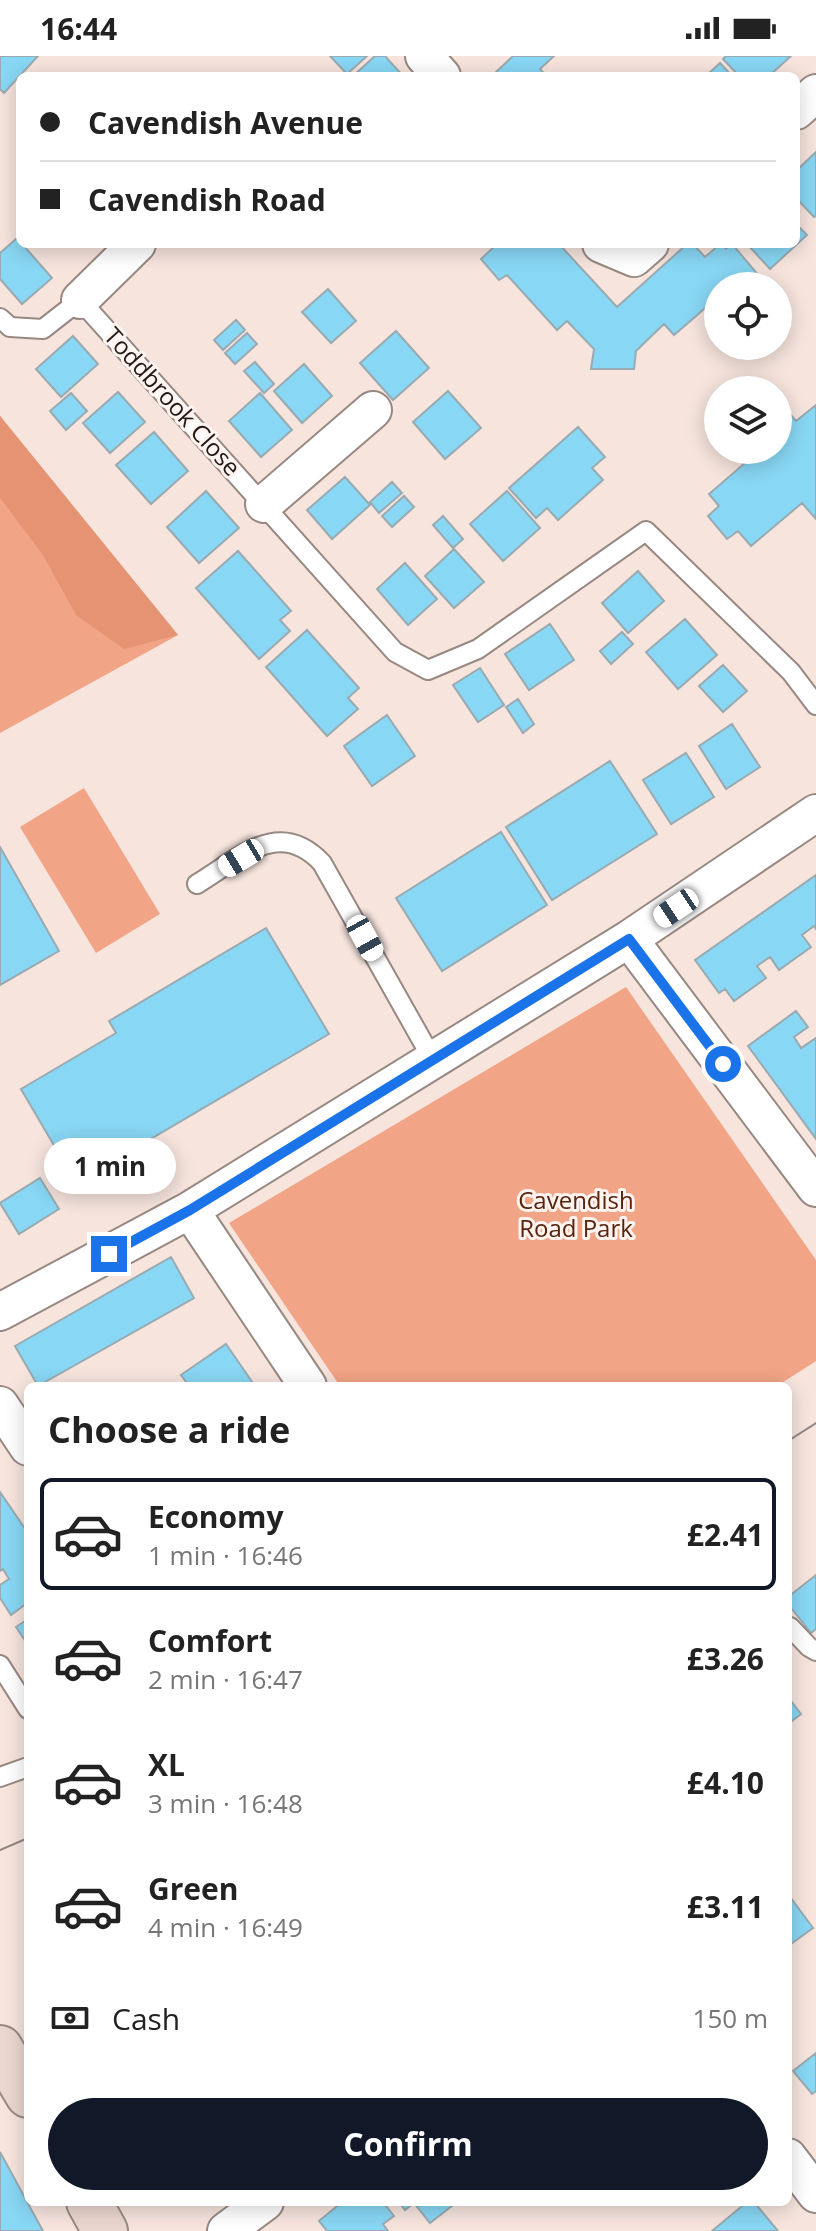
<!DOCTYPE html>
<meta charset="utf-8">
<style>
:root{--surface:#fff;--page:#f2f2f2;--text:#222;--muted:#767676;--line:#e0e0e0;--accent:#111827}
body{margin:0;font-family:"Open Sans",sans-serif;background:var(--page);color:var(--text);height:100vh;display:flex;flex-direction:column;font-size:30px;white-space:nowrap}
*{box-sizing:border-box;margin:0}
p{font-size:26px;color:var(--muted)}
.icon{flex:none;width:44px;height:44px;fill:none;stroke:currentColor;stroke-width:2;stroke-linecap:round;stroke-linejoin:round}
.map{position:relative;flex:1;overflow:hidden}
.sheet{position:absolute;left:24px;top:1326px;width:768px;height:824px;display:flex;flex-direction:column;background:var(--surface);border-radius:12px;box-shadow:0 4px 20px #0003}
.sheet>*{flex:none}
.guide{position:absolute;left:16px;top:16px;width:784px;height:176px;border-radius:12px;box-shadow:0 4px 20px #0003;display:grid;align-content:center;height:176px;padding:0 24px;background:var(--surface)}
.buttons{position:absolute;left:704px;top:216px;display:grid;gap:16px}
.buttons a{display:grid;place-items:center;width:88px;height:88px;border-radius:50%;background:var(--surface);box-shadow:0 4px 20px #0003;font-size:40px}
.end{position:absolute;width:36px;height:36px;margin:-18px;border:10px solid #1a73e8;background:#fff;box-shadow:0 0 0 4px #fff}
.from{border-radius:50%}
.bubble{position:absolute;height:56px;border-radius:28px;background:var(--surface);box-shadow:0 4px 20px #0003;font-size:26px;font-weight:700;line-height:56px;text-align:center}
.car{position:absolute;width:24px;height:48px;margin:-24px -12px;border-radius:10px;box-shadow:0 0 6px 2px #0007;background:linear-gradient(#fff 24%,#345 0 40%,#fff 0 76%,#345 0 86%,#fff 0)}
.guide b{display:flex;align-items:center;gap:28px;height:76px;font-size:30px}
.guide b+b{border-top:2px solid var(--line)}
.guide i{width:20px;height:20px;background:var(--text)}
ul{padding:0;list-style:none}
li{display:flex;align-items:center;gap:24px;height:112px;margin:0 16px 12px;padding:0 8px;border:4px solid transparent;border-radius:12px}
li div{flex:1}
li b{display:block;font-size:30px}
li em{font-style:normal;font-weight:700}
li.current{border-color:var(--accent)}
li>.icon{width:72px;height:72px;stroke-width:1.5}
h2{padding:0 24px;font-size:36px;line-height:96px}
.pay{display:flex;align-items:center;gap:20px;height:88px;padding:0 24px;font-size:30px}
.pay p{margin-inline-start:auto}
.cta{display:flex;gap:16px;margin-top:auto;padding:16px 24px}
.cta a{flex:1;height:92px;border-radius:48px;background:var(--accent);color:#fff;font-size:32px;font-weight:700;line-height:92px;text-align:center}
.status{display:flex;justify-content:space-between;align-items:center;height:56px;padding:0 40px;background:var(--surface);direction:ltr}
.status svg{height:22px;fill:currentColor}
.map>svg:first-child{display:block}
.green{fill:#f1a486}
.forest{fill:#e69373}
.building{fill:#88d7f5;stroke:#99aab1;stroke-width:2}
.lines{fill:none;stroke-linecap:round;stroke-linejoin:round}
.lane-casing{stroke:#988882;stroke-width:22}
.street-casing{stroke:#988882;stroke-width:40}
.secondary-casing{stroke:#988882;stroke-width:48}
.lane{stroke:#fff;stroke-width:18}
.street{stroke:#fff;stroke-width:36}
.secondary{stroke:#ead6ce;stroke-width:44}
.tram{stroke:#918580;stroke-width:2}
.route{stroke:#1a73e8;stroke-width:10}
.labels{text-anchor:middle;stroke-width:6;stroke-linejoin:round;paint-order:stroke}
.street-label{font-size:24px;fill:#1f1916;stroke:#fef3ef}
.park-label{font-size:24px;fill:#58240e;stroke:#fef3ef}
</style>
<div class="status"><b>16:44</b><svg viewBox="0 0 49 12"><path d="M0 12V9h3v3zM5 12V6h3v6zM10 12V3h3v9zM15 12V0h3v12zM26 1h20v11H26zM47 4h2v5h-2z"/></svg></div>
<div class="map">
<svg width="816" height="2175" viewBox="0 0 816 2175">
<rect width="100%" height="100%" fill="#f6e4dd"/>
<!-- green -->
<path class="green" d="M0 360 178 579 0 677Z
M84 732 160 858 96 897 20 771Z
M626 931 816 1204V1305L777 1330H340L229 1167Z"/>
<!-- forest -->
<path class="forest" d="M0 360 178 579 124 593 76 559 43 499 0 442Z"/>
<!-- building -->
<path class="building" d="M0 0H38L4 37 0 33Z
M330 0H367L347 18Z
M375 0H385L403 20H353Z
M513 0H554L540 13 546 20H499L496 16Z
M726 0H791L769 20H739L723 3Z
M720 7 732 20H706Z
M816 96V160L814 161 796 142V115Z
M796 168 807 179 770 213 747 188H796Z
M17 182 52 222 22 248 0 223V197Z
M497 188H532L534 191 537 188H559L617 251 687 188H693L705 201 720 188 726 193 732 188 760 221 749 230H718V241L674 279 664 268 636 295 634 313H591L594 293 567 265 557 274 507 219 499 224 481 203Z
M328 233 356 265 331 287 302 256Z
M236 264 245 274 223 294 214 284Z
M396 275 429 312 393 344 360 307Z
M247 277 257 288 235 308 225 297Z
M73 280 98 308 61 341 36 313Z
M255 306 274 328 264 337 244 315Z
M304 308 332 340 302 367 274 335Z
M448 335 481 372 445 403 413 366Z
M118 336 145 366 110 397 83 367Z
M71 337 87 355 66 374 50 355Z
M260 337 292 374 261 401 229 365Z
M778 344 796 365 816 349V463L802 447 751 490 738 475 727 483 708 460 719 450 709 438 745 407 734 394H778Z
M578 371 605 401 592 412 603 424 558 464 547 452 536 462 509 432Z
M154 376 188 415 151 448 116 409Z
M345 421 370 449 332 483 307 454Z
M392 426 402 437 379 457 370 446Z
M206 435 239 472 199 507 167 471Z
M507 435 540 472 503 505 470 468Z
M404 440 414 451 392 471 382 460Z
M443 460 463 483 453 492 433 469Z
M454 493 484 526 454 552 425 520Z
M238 495 291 555 280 564 290 575 259 603 196 532Z
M405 507 437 543 408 569 377 533Z
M638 515 664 545 628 577 602 547Z
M685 563 717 599 678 633 646 596Z
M550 568 574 604 529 634 505 598Z
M307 574 359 632 348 642 358 653 327 680 266 611Z
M622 576 633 588 611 608 600 595Z
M723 609 747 635 723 656 699 630Z
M480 612 504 649 478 666 453 629Z
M518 643 534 668 523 677 506 651Z
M387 659 415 700 372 730 344 690Z
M732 668 760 711 726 733 699 690Z
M686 697 714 741 671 768 643 724Z
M610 705 657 778 552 844 506 771Z
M501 776 547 849 442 915 396 842Z
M0 791 59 895 0 929Z
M816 819V873L814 870 802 879 811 891 779 914 770 901 757 910 766 922 734 945 725 933 719 937 695 904Z
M266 872 329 978 76 1127 21 1033 116 977 109 965Z
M796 955 808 971 794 981 801 992 816 982V1083L748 990Z
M40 1122 59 1153 19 1178 0 1147Z
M171 1201 194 1242 38 1330 15 1290Z
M226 1288 255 1330H189L181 1319Z
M0 1436 28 1477V1551L26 1548 11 1559 0 1542V1529L9 1523 3 1513 0 1515Z
M816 1519V1573L811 1577 788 1548V1541Z
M28 1563V1589L16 1571Z
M788 1641 801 1658 788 1668Z
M788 1838 813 1872 788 1890Z
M816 1997V2035L812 2038 793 2015Z
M0 2096 43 2175H0Z
M342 2146H383L394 2160 383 2168 388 2175H327L319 2165Z
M399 2146H457L430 2167 414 2147 405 2154Z
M747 2146H754L778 2175H712Z"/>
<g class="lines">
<defs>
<path id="lane" d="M0 262 10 271 43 273 80 244 395 596 428 614 478 593 646 475 791 616 816 649
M197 828C240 802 279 761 322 807L433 1004
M790 1571 809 1591 816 1595
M0 1609 28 1653
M0 1721 28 1711"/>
<path id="street" d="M424 0 442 20
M796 55 816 37
M601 188 634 202 650 188
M80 244 137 188
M264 448 373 354
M629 883 816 1132
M190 1154 308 1330
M0 1256 190 1154 629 883 816 757
M0 1349 28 1391
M788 2101 816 2138
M226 2175 265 2146"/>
<path id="secondary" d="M0 1992 28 2039
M89 2146 105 2175"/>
</defs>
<!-- lane casing -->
<use href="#lane" class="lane-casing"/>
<!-- street casing -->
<use href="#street" class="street-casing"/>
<!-- secondary casing -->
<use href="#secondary" class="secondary-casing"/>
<!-- lane -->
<use href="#lane" class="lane"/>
<!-- street -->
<use href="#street" class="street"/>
<!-- secondary -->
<use href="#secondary" class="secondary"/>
<!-- tram -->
<path class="tram" d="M788 1385 816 1367
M0 1794 28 1782"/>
</g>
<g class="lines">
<!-- route -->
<path class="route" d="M109 1198 190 1154 629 883 723 1008"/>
</g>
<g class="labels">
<!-- street labels -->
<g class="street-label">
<text transform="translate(172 346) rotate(48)" y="8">Toddbrook Close</text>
</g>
<!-- park labels -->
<g class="park-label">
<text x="576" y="1153">Cavendish<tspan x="576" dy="28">Road Park</tspan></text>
</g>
</g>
</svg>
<div class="buttons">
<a><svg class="icon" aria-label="locate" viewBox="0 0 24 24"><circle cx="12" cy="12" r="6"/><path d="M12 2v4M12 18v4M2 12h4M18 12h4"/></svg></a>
<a><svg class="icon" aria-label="layers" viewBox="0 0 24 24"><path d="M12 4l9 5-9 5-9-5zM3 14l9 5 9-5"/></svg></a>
</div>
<i class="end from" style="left:723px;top:1008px"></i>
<i class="end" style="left:109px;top:1198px"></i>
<div class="bubble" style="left:44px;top:1082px;width:132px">1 min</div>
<i class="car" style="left:241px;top:802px;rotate:239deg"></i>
<i class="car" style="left:676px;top:852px;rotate:236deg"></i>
<i class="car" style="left:365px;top:882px;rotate:151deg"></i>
<div class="guide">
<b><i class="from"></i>Cavendish Avenue</b>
<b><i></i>Cavendish Road</b>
</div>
<section class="sheet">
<h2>Choose a ride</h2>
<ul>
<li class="current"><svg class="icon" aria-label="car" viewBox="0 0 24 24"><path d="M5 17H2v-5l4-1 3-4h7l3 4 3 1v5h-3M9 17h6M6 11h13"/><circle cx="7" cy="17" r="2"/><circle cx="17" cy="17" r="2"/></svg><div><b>Economy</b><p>1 min · 16:46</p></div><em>£2.41</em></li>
<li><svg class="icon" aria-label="car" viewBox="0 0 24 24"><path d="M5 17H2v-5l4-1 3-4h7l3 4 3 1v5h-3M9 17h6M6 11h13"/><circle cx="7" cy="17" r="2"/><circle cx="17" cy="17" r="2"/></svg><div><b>Comfort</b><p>2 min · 16:47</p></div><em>£3.26</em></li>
<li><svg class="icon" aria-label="car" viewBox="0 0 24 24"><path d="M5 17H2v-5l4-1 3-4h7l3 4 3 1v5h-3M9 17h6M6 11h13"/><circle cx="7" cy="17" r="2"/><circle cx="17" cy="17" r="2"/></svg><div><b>XL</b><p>3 min · 16:48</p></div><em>£4.10</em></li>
<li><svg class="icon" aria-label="car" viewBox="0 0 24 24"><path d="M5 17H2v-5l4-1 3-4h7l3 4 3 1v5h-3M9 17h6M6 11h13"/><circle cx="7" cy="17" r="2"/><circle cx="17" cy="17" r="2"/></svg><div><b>Green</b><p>4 min · 16:49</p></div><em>£3.11</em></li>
</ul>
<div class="pay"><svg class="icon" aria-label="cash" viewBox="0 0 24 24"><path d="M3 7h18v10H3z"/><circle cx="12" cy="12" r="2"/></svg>Cash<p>150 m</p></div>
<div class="cta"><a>Confirm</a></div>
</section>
</div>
